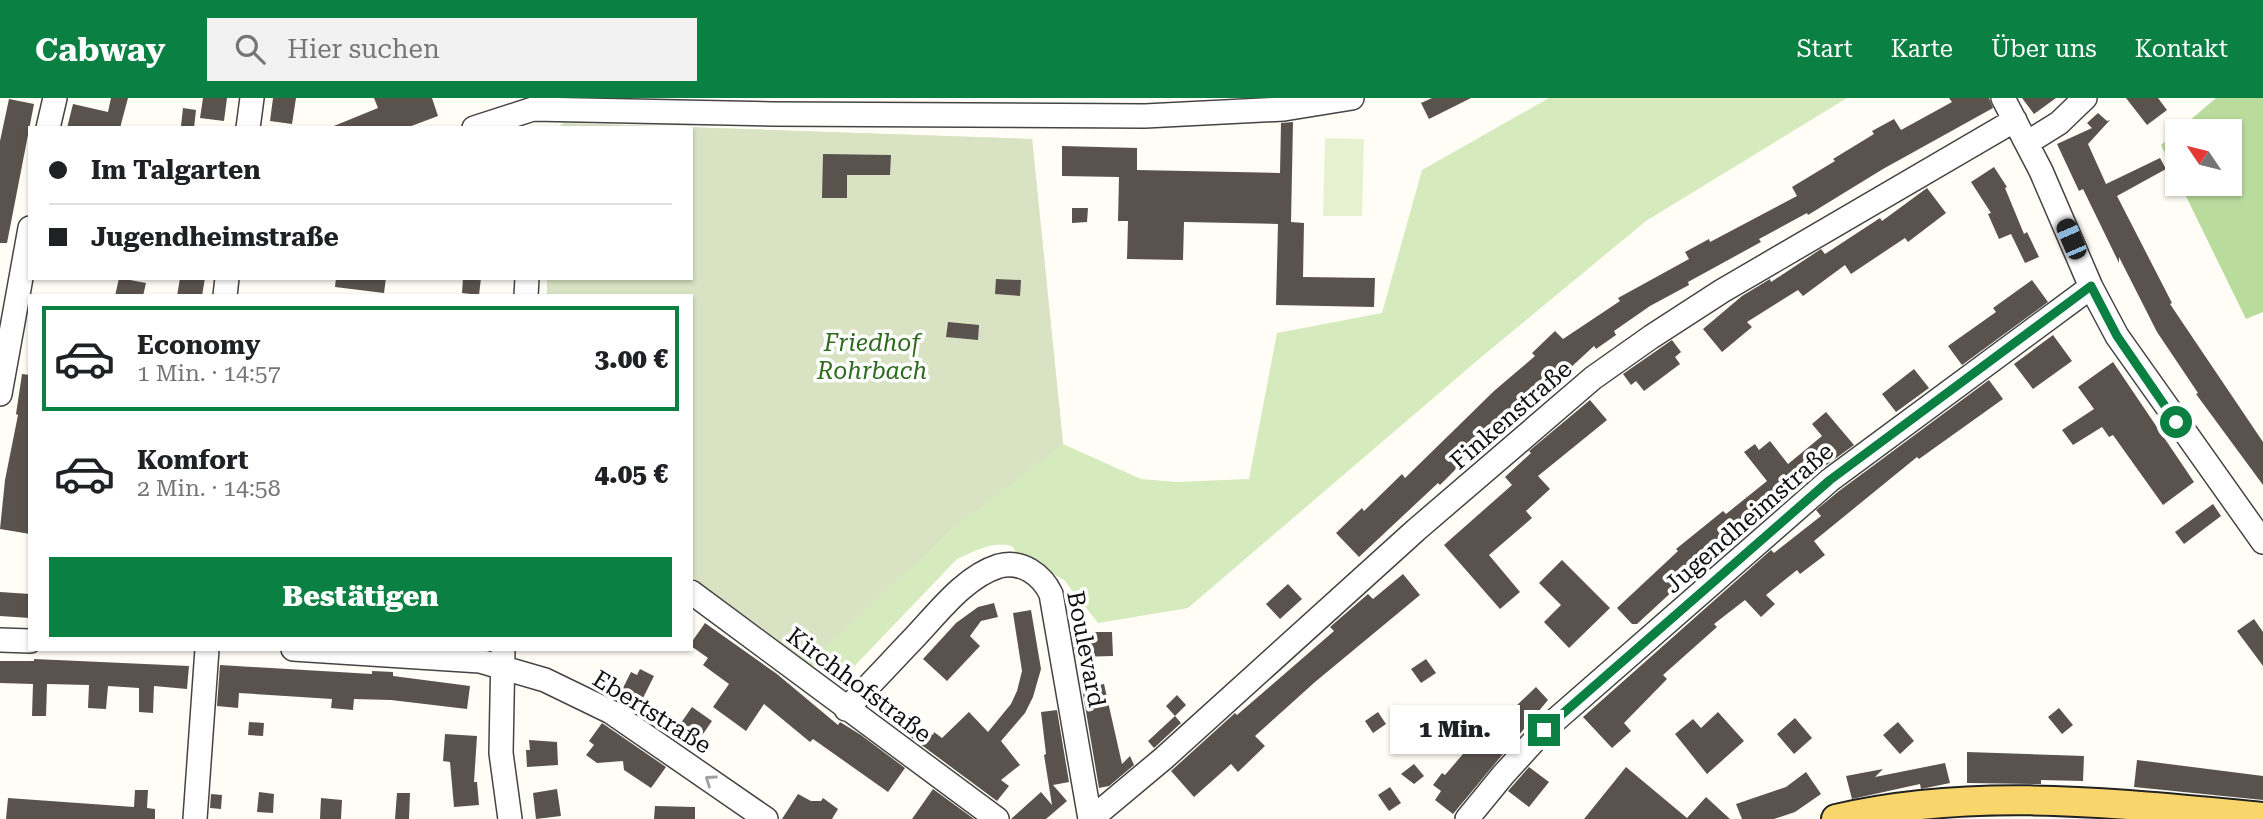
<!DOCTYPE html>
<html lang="de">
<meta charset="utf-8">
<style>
:root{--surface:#fff;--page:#f2f2f2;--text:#202124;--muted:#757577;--line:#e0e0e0;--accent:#0b8043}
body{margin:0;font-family:"Roboto Serif",serif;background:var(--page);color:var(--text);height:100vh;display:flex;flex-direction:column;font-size:26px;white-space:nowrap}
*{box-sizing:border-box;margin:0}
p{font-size:23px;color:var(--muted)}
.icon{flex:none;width:38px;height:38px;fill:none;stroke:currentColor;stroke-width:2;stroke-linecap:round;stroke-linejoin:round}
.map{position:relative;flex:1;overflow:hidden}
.drawer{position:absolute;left:28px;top:196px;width:665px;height:357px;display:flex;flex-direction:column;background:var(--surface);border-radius:0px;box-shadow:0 2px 5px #0004}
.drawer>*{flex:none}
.hud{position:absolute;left:28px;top:28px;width:665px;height:154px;border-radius:0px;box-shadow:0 2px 5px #0004;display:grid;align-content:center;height:154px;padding:0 21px;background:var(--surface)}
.needle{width:46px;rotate:305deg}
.tools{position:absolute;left:2165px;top:21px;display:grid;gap:14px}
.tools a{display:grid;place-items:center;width:77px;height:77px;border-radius:0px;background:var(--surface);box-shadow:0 2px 5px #0004;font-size:35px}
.end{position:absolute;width:32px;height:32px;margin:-16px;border:9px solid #0b8043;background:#fff;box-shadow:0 0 0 4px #fff}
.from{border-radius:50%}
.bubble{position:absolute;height:49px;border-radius:0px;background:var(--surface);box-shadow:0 2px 5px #0004;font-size:23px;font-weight:800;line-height:49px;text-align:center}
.car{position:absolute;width:21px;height:42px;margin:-21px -10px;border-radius:9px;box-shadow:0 0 5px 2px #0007;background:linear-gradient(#222 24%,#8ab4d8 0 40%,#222 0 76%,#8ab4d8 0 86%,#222 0)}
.hud b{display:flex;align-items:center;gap:24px;height:66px;font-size:26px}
.hud b+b{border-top:2px solid var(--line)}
.hud i{width:18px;height:18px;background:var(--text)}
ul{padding:12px 0 0;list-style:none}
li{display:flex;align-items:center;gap:21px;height:105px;margin:0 14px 10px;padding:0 7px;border:4px solid transparent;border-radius:0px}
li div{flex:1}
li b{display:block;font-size:26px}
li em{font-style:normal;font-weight:800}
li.active{border-color:var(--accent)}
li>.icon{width:63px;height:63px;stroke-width:1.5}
.primary-button{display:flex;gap:14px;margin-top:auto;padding:14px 21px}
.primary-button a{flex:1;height:80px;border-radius:0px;background:var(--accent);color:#fff;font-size:28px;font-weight:800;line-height:80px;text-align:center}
header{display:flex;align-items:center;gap:42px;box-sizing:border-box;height:98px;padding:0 35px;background:var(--accent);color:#fff}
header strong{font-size:33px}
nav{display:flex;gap:38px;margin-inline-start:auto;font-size:24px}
.search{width:490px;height:63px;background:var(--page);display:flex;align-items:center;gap:18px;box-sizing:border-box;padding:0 24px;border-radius:0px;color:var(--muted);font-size:26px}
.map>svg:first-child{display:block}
.green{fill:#d5ebbd}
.forest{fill:#b9dc9c}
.cemetery{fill:#d9e3c4}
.pitch{fill:#e6f2cf}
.building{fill:#5a524d}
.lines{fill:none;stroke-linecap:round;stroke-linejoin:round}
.minor-casing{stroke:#444;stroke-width:26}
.major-casing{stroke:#222;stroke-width:32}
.minor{stroke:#fff;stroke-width:23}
.major{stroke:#f9d66b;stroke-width:28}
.oneway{stroke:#a0a0a0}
.route{stroke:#0b8043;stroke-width:9}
.labels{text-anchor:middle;stroke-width:7;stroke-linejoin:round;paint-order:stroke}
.park-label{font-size:24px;font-style:italic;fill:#2f6b1f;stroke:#fff}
.street-label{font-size:24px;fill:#111;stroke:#fff}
</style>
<header>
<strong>Cabway</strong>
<div class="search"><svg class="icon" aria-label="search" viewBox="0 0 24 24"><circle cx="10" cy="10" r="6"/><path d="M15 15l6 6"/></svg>Hier suchen</div>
<nav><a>Start</a><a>Karte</a><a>Über uns</a><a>Kontakt</a></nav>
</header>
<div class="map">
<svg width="2263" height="721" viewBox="0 0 2263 721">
<rect width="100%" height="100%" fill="#fffdf5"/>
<!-- green -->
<path class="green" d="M1549 0H1847L1646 123 1479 261 1188 510 1098 525 1064 482 1016 455 1013 449C995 441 973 454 957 461L843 580 808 566 691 478V198H547V180H691V30H557L564 25 1032 41 1063 346 1141 381 1176 384 1249 381 1277 235 1382 215 1422 72Z"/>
<!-- forest -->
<path class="forest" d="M2216 0H2263V214L2246 221 2180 86H2230V33H2177V80L2161 47Z"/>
<!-- cemetery -->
<path class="cemetery" d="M564 25 1032 41 1063 346 951 432 808 566 691 478V198H547V180H691V30H557Z"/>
<!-- pitch -->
<path class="pitch" d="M1325 40 1364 41 1362 118H1323Z"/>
<!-- building -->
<path class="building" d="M111 0H128L120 30H67L73 6 108 14Z
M203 0H227L224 23 200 20Z
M273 0H296L292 26 270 23Z
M374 0H432L438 18 406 30H329L378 10Z
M1432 0H1471L1429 21 1421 5Z
M1949 0H1989L1993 10 1883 71 1808 117 1807 115 1759 141 1761 144 1688 184 1689 187 1650 208 1614 233 1616 237 1596 251 1594 248 1516 320 1512 315 1440 387 1438 385 1359 459 1336 435 1362 410 1364 413 1402 376 1405 380 1494 293 1535 258 1532 255 1555 233 1563 241 1620 203 1618 200 1689 161 1685 154 1709 141 1710 144 1797 98 1792 89 1835 63 1833 61 1874 36 1872 33 1894 21 1901 32 1952 4Z
M2022 0H2056L2034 16Z
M2126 0H2158L2167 12 2147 27Z
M9 1 34 6 7 145H0V43Z
M183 10 196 12 194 30 181 28Z
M2098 15 2107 23 2110 22 2088 46 2106 86 2160 60 2166 71 2117 98 2172 205 2170 206 2263 344V387L2196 296 2198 295 2157 234 2119 159V165L2083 91 2079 93 2057 46 2092 30 2087 25Z
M1293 24 1291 124 1304 125 1303 179 1375 180 1374 209 1276 207 1278 126 1184 124 1183 162 1127 161 1128 123H1118L1119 79 1062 78V48L1137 50V72L1280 75 1281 25Z
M823 56 891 57 890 77H847V100H822Z
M1994 69 2007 89 2005 90 2024 136 2027 134 2039 159 2025 165 2011 136 1999 141 1988 116 1991 115 1971 84Z
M1927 90 1946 115 1908 144 1905 140 1851 176 1845 167 1803 198 1798 192 1747 224 1752 229 1722 254 1703 231 1742 198 1770 181 1771 184 1821 151 1825 156 1880 120 1882 123Z
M1072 110H1088L1087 124 1072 125Z
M119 180 146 185 143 198H115Z
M180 180H205L202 198H177Z
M336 180H386L384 195 335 189Z
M463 180H481L479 197 462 195Z
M996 181 1021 182 1020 198 995 196Z
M2032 182 2048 204 1962 267 1948 248 1996 214 1993 210Z
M948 224 979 227 978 242 946 239Z
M2053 237 2072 263 2033 291 2014 266Z
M1672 242 1681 254 1675 259 1680 266 1644 293 1636 283 1631 287 1623 276Z
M2113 264 2194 384 2163 407 2113 337 2109 339 2102 329 2073 347 2062 332 2094 311 2078 289Z
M1914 271 1929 290 1896 314 1882 296Z
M22 276 30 277V436L0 431 5 382 18 317 16 316Z
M1989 282 2003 301 1919 361 1917 359 1814 443 1825 457 1800 476 1797 472 1766 497 1775 506 1761 519 1745 502 1714 526 1717 529 1663 577 1667 581 1624 625 1631 633 1612 650 1583 619 1771 452 1774 455 1821 418 1816 412 1839 393Z
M1590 302 1607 322 1538 378 1550 391 1526 413 1532 420 1489 457 1520 494 1500 511 1444 447 1512 387 1505 379 1531 355 1529 353Z
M1826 314 1854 347 1821 371 1692 479 1690 477 1637 526H1632L1617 510 1678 453 1676 451 1723 413 1726 416 1767 383 1744 354 1755 346 1759 352 1770 343 1788 366 1822 338 1812 326Z
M2213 406 2221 418 2184 446 2175 434Z
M1562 462 1610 510 1569 550 1544 524 1561 507 1539 485Z
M1403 476 1420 497 1315 584 1255 638 1265 648 1238 674 1231 666 1194 699 1171 673 1235 615 1237 617 1334 533 1330 529 1368 496 1373 501Z
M1288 486 1302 501 1280 521 1266 506Z
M0 494 30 496V520L0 518Z
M994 505 998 519 981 523 970 538 980 548 947 583 923 561 956 525 978 509Z
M1031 512 1041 571 1033 599 1025 615 1001 643 1020 667 1001 682 1009 688 997 703 877 614 886 601 906 614 904 617 933 637 934 634 942 640 969 614 988 634 1011 606 1017 593 1022 573 1013 515Z
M2254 521 2263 534V568L2237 533Z
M705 525 777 576 838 627 840 624 861 637 905 670 888 694 813 641 810 644 764 606 746 633 713 609 729 586 703 567 708 560 691 548V545Z
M1091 534H1112L1113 558 1076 559 1073 541 1091 540Z
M34 561 189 568 187 591 154 588 153 615 139 614V590L108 588 106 611 88 610 89 587 47 586 46 618H32L33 586 0 585V563H34Z
M1426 561 1436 575 1421 585 1411 571Z
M220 567 372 576V573L393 574V578L470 588 467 611 391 602 354 601 353 612 331 610 332 601 239 595 238 610 217 608Z
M640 571 654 578 639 608 619 598 631 574 637 577Z
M1104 586 1122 666 1130 658 1134 667 1109 688 1099 690 1082 590Z
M1536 589 1548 602 1453 716 1435 702 1441 693 1433 687 1442 675 1445 677 1469 649 1471 651Z
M1177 597 1186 607 1175 618 1166 608Z
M692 609 712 623 694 649 674 635Z
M2059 610 2073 627 2062 636 2048 619Z
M1057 612 1069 684 1053 687 1067 703 1046 721H1011L1041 694 1052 707 1044 657 1046 656 1041 614Z
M1378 614 1386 626 1373 635 1365 623Z
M1718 614 1744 643 1707 676 1675 636 1693 621 1701 630Z
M1175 618 1181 625 1154 650 1148 643Z
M1795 620 1812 640 1794 656 1777 636Z
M249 624 264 625 263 638 248 637Z
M1898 624 1914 643 1900 656 1883 637Z
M602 625 666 669 651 690 624 672 623 663 597 665 586 657 594 647 589 643Z
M445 636 477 638 474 684H477L479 707 454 709 450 664 443 663Z
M529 642 557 644 558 667 527 669 526 652H530Z
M1967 654 2084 658 2083 683 2041 682V686L1967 685Z
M2137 662 2263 678V702L2134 689Z
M1945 665 1950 685 1921 691 1920 686 1852 701 1846 678 1883 671 1875 679Z
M1414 666 1424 678 1414 686 1401 676Z
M1529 669 1549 684 1529 709 1508 693Z
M1626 669 1687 720 1706 699 1730 721H1584Z
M1806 674 1821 696 1795 714 1774 721H1742L1736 706 1786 689Z
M1390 689 1401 705 1389 713 1378 697Z
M557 691 561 718 536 721 533 695Z
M933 691 974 721H912Z
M135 692H148L147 710 155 711V721H6L8 700 134 709Z
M259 694 274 696 273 715 257 714Z
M397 695H410L409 721H395Z
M211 696 222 697 221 711 210 710Z
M798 696 811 703H821L823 700 838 711 832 721H782Z
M321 700 342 702 341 721H320Z
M655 708 695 709V721H654Z"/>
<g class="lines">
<defs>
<path id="minor" d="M2003 0 2041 73 2091 189 2117 238 2263 444
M48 30 55 0
M248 30 252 0
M474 30 533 11 772 16 1145 18 1284 11 1352 0
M2027 45 2059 25 2085 0
M225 198 227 180
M526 198 527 180
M0 296 30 130
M691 494 997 721
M0 542 30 543
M293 551 480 563 545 582 611 614 766 721
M503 551 501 655 510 721
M846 611C869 588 891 564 913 541 938 515 964 479 999 468 1022 462 1042 477 1051 496L1090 721
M195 721 207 551
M1091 721 1164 660 1416 432 1593 280 1651 239 1722 193 2015 22
M1467 721 1503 677 1544 632 1830 382 2091 189"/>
<path id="major" d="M1836 721C1977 688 2121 706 2263 719"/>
</defs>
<!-- minor casing -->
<use href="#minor" class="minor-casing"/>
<!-- major casing -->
<use href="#major" class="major-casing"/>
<!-- minor -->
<use href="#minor" class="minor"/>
<!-- major -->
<use href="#major" class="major"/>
</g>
<!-- one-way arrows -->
<defs><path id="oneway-chevron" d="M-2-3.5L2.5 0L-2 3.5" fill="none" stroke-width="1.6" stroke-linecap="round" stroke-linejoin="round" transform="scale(1.75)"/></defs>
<use class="oneway" href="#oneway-chevron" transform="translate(710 682) rotate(-145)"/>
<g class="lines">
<!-- route -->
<path class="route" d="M1544 632 1830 382 2091 188 2117 238 2176 324"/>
</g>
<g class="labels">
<!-- park labels -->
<g class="park-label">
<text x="872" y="253">Friedhof<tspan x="872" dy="28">Rohrbach</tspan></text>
</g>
<!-- street labels -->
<g class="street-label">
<text transform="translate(1511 317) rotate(-41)" y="8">Finkenstraße</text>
<text transform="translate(1749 420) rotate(-41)" y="8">Jugendheimstraße</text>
<text transform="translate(1086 551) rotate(79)" y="8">Boulevard</text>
<text transform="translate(859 587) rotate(37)" y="8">Kirchhofstraße</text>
<text transform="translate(652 614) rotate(32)" y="8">Ebertstraße</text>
</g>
</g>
</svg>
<div class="tools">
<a><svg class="needle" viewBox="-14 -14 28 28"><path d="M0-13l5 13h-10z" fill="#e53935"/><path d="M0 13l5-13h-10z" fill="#757577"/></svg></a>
</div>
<i class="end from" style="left:2176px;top:324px"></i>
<i class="end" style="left:1544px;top:632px"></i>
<div class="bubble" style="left:1390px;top:607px;width:130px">1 Min.</div>
<i class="car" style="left:2071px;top:141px;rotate:337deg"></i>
<div class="hud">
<b><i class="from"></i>Im Talgarten</b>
<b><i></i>Jugendheimstraße</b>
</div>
<section class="drawer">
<ul>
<li class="active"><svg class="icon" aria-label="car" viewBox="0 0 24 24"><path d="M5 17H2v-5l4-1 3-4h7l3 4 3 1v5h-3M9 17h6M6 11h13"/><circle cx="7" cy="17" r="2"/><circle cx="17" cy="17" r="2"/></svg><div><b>Economy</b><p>1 Min. · 14:57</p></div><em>3.00 €</em></li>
<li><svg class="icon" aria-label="car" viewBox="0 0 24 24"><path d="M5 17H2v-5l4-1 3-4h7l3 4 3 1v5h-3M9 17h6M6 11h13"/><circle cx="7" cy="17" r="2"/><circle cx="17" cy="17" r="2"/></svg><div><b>Komfort</b><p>2 Min. · 14:58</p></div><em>4.05 €</em></li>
</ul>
<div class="primary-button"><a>Bestätigen</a></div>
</section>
</div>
